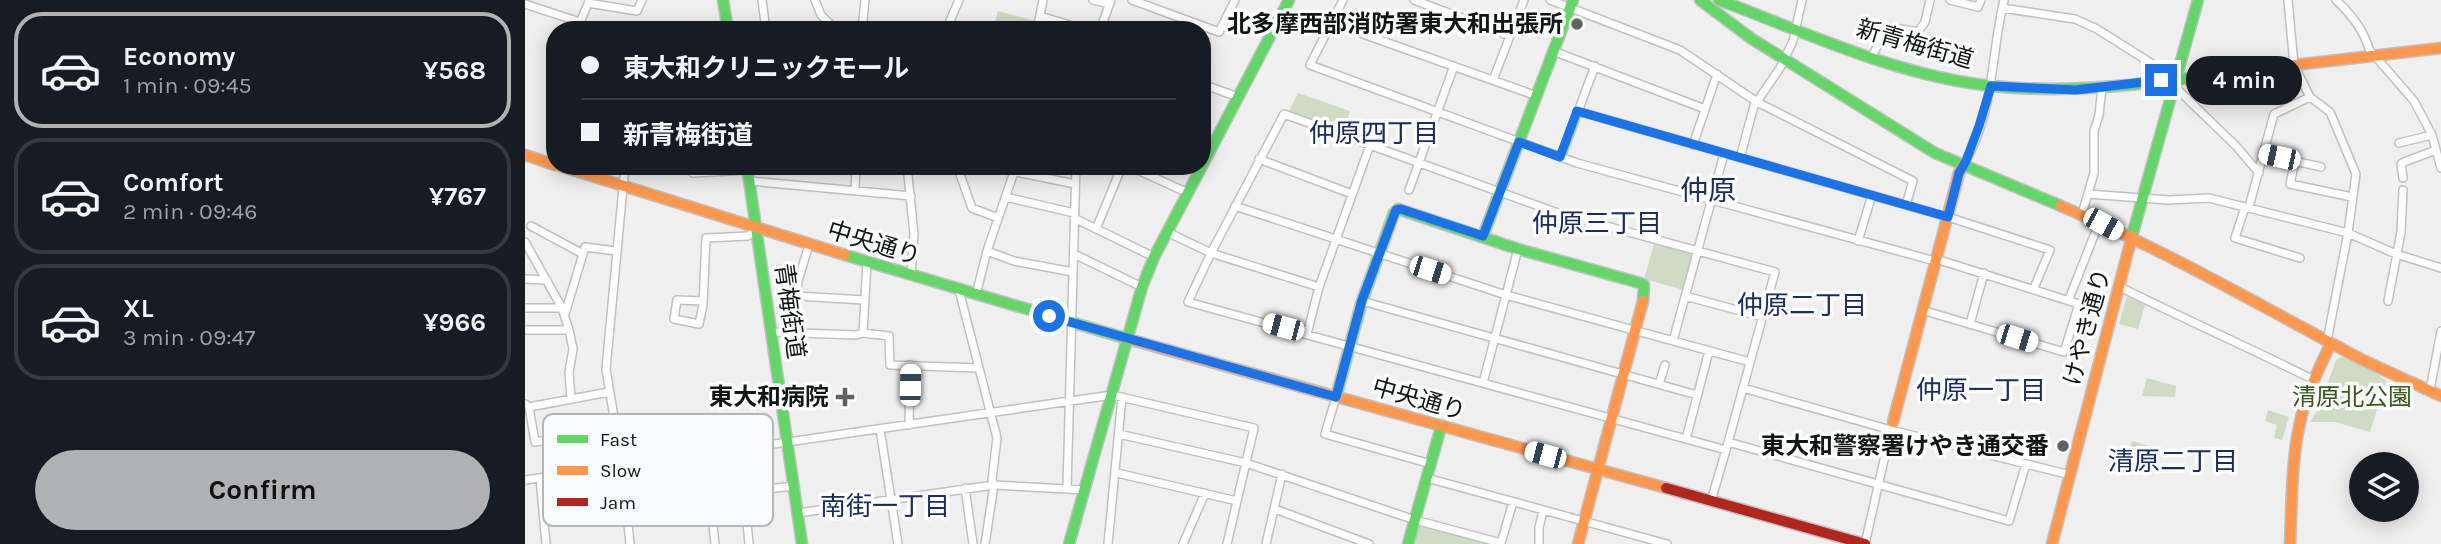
<!DOCTYPE html>
<meta charset="utf-8">
<style>
:root{--surface:#171b24;--page:#242831;--text:#f1f3f6;--muted:#9ea1a6;--line:#363941;--accent:#b0b1b3}
body{margin:0;font-family:Karla,"Noto Sans JP",sans-serif;background:var(--page);color:var(--text);height:100vh;display:flex;flex-direction:column;font-size:26px;white-space:nowrap}
*{box-sizing:border-box;margin:0}
p{font-size:23px;color:var(--muted)}
.icon{flex:none;width:38px;height:38px;fill:none;stroke:currentColor;stroke-width:2;stroke-linecap:round;stroke-linejoin:round}
.map{position:relative;flex:1;overflow:hidden}
.side{display:flex;flex-direction:column;background:var(--surface);width:525px}
.side>*{flex:none}
.banner{position:absolute;left:21px;top:21px;width:665px;height:154px;border-radius:28px;box-shadow:0 4px 18px #0003;display:grid;align-content:center;height:154px;padding:0 35px;background:var(--surface)}
.fabs{position:absolute;left:1824px;top:452px;display:grid;gap:14px}
.fabs a{display:grid;place-items:center;width:70px;height:70px;border-radius:50%;background:var(--surface);box-shadow:0 4px 18px #0003;font-size:35px}
.end{position:absolute;width:32px;height:32px;margin:-16px;border:9px solid #1a73e8;background:#fff;box-shadow:0 0 0 4px #fff}
.from{border-radius:50%}
.bubble{position:absolute;height:49px;border-radius:24px;background:var(--surface);box-shadow:0 4px 18px #0003;font-size:23px;font-weight:700;line-height:49px;text-align:center}
.car{position:absolute;width:21px;height:42px;margin:-21px -10px;border-radius:9px;box-shadow:0 0 5px 2px #0007;background:linear-gradient(#fff 24%,#345 0 40%,#fff 0 76%,#345 0 86%,#fff 0)}
.banner b{display:flex;align-items:center;gap:24px;height:66px;font-size:26px}
.banner b+b{border-top:2px solid var(--line)}
.banner i{width:18px;height:18px;background:var(--text)}
ul{padding:12px 0 0;list-style:none}
li{display:flex;align-items:center;gap:21px;height:116px;margin:0 14px 10px;padding:0 21px;border:4px solid var(--line);border-radius:28px}
li div{flex:1}
li b{display:block;font-size:26px}
li em{font-style:normal;font-weight:700}
li.current{border-color:var(--accent)}
li>.icon{width:63px;height:63px;stroke-width:1.5}
.cta{display:flex;gap:14px;margin-top:auto;padding:14px 35px}
.cta a{flex:1;height:80px;border-radius:42px;background:var(--accent);color:#111;font-size:28px;font-weight:700;line-height:80px;text-align:center}
main{display:flex;flex:1;min-height:0}
.map>svg:first-child{display:block}
.green{fill:#cddcc2}
.lines{fill:none;stroke-linecap:round;stroke-linejoin:round}
.street-casing{stroke:#c0c0c0;stroke-width:10}
.fast-casing{stroke:#c0c0c0;stroke-width:13}
.slow-casing{stroke:#c0c0c0;stroke-width:13}
.jam-casing{stroke:#c0c0c0;stroke-width:13}
.street{stroke:#fdfdfd;stroke-width:7}
.fast{stroke:#63d668;stroke-width:10}
.slow{stroke:#ff974d;stroke-width:10}
.jam{stroke:#b3261e;stroke-width:10}
.route{stroke:#1a73e8;stroke-width:9}
.poi-dot{fill:#606161;stroke:#fbfcfd;stroke-width:2.5}
.labels{text-anchor:middle;stroke-width:7;stroke-linejoin:round;paint-order:stroke}
.poi-label{font-size:24px;font-weight:bold;fill:#131414;stroke:#fbfcfd;text-anchor:end}
.street-label{font-size:24px;fill:#131414;stroke:#fbfcfd}
.park-label{font-size:24px;fill:#395818;stroke:#fbfcfd}
.neighbourhood-label{font-size:26px;fill:#1c2c63;stroke:#fbfcfd}
.quarter-label{font-size:28px;fill:#1c2c63;stroke:#fbfcfd}
.key{fill:#fbfcfd;stroke:#b5b6b7;stroke-width:2}
.key-label{font-size:19px;fill:#131414}
</style>
<main>
<section class="side">
<ul>
<li class="current"><svg class="icon" aria-label="car" viewBox="0 0 24 24"><path d="M5 17H2v-5l4-1 3-4h7l3 4 3 1v5h-3M9 17h6M6 11h13"/><circle cx="7" cy="17" r="2"/><circle cx="17" cy="17" r="2"/></svg><div><b>Economy</b><p>1 min · 09:45</p></div><em>¥568</em></li>
<li><svg class="icon" aria-label="car" viewBox="0 0 24 24"><path d="M5 17H2v-5l4-1 3-4h7l3 4 3 1v5h-3M9 17h6M6 11h13"/><circle cx="7" cy="17" r="2"/><circle cx="17" cy="17" r="2"/></svg><div><b>Comfort</b><p>2 min · 09:46</p></div><em>¥767</em></li>
<li><svg class="icon" aria-label="car" viewBox="0 0 24 24"><path d="M5 17H2v-5l4-1 3-4h7l3 4 3 1v5h-3M9 17h6M6 11h13"/><circle cx="7" cy="17" r="2"/><circle cx="17" cy="17" r="2"/></svg><div><b>XL</b><p>3 min · 09:47</p></div><em>¥966</em></li>
</ul>
<div class="cta"><a>Confirm</a></div>
</section>
<div class="map">
<svg width="1916" height="544" viewBox="0 0 1916 544">
<rect width="100%" height="100%" fill="#efefef"/>
<!-- green -->
<path class="green" d="M473 11 510 21 508 30H468Z
M773 93 825 111 818 133 763 113Z
M1129 244 1165 253 1168 257 1159 290 1119 279Z
M1602 296 1620 305 1613 329 1594 324Z
M1817 357 1851 373 1861 381 1845 432 1810 422H1785L1795 406 1811 360Z
M1622 378 1651 386 1650 397 1617 396Z
M1743 410 1764 417 1757 440 1749 438 1752 425 1740 421Z
M1607 441 1633 449 1631 458 1601 461Z
M897 525 967 544H888L893 527Z"/>
<g class="lines">
<defs>
<path id="street" d="M237 0 241 30
M290 0 296 15 311 30
M568 0 584 4
M607 0 694 32 710 0
M818 0 785 65 1052 163 1410 261
M889 0 985 36
M1025 0 1155 50 1232 102 1388 181 1381 205
M1425 0 1453 7 1456 0
M1763 0 1769 65 1785 97 1805 112 1831 174 1823 233 1802 341
M1811 0C1825 13 1839 31 1844 49L1889 101 1907 135 1916 168
M63 3 112 11 117 0
M0 4 55 22
M1477 8 1550 19 1572 29 1629 65 1630 80
M515 16 561 30
M807 23 1012 96
M52 30 64 1
M337 30 340 0
M421 30 434 0
M512 30 518 0
M575 30 586 0
M1028 51 1180 109
M1346 57 1364 27 1393 32 1400 22 1405 0
M968 80 999 0
M677 84 713 97
M1648 85 1711 146 1734 173
M1052 111 1423 217 1525 250 1509 288
M1874 143 1907 135
M1168 145 1192 74
M1739 154 1796 167
M1036 157 1070 66
M1215 158 1229 106 1255 68 1268 41 1277 0
M734 159 827 194
M1770 161 1765 184 1827 197
M1438 165C1469 117 1466 53 1479 0
M100 166 81 369 97 466 105 544
M382 166 389 234 386 275
M432 166 447 208 473 218
M462 166 550 184
M604 166 663 193
M168 173 223 170
M1878 178 1876 164 1879 162 1911 150
M225 181 386 196
M884 190 929 66
M330 191 331 166
M1563 194 1643 200 1684 198 1823 233 1871 254 1916 268
M481 197 549 213
M710 206 981 295 1225 362
M1720 207 1710 238 1775 258
M1724 207 1749 114 1785 97
M1557 214 1569 173V131L1574 115 1577 87
M549 218 629 257
M6 226 58 254
M571 229 597 166
M642 232 686 253 794 287
M1333 241 1347 195
M0 242 37 308 44 330 48 349 44 372 46 399
M284 245 273 281 272 296 339 300
M462 251 489 261 548 272
M549 254 617 287
M0 279 22 280
M1595 287C1659 319 1725 348 1789 380
M434 290 472 438 467 480 469 485 460 544
M451 295 462 251 489 172
M1160 296 1238 317
M1544 299 1574 223
M178 301 152 300 149 319 174 324 178 305 181 238 223 236 232 229
M837 301 1172 395
M1863 301 1876 232 1878 190
M0 308H37
M1397 310 1539 352 1554 304 1411 259
M40 314 60 247 91 251
M1445 324 1459 273
M0 330H44
M247 332 331 335 338 333 364 336 365 365 454 368
M338 333 342 262
M782 334 794 287 845 145
M1148 341 1199 154
M958 383 993 249
M1134 384 1140 365
M1218 388 1366 430 1545 475
M1905 390 1916 331
M811 397 800 434 906 464
M0 404 4 407 10 442 90 429
M4 407 84 392
M384 425 385 365
M355 429 373 544
M594 434 721 463 890 520 976 543 988 502
M1161 439 1184 351
M1203 442 1484 521 1501 464
M180 454 190 544
M592 473 712 501
M15 478 21 544
M902 478 1142 544
M0 480 587 395 729 428 702 544
M440 488 448 544
M542 488 551 166
M219 491 224 544
M185 495 269 486
M1186 501 1201 450 1207 428 1250 272 1030 212 759 114 686 253 663 302 1201 450
M750 509 844 544
M273 513 469 485 560 490
M583 544 597 397
M658 544 680 493
M741 544 757 474
M1014 544V528L1018 510
M1340 544 1366 429"/>
<path id="fast" d="M198 0 203 30
M1175 0 1227 39 1410 153 1536 206
M1194 0C1282 33 1372 76 1467 86 1562 96 1658 78 1752 67
M222 166 277 544
M677 166 764 0
M958 236 1048 0
M1607 236 1673 0
M320 255 603 339
M811 397 837 301 869 213 873 209 993 249 1115 283 1119 285 1118 301
M544 544 617 287 629 257 677 166
M883 544 916 427"/>
<path id="slow" d="M1752 67 1916 48
M0 155 30 165
M35 166 320 255
M1536 206C1637 249 1732 303 1828 355 1857 370 1887 382 1916 396
M603 339 1141 488
M1368 422 1434 173 1438 165
M1053 544 1118 301
M1527 544 1607 236
M1765 544C1767 501 1766 456 1777 414 1784 389 1795 366 1806 343"/>
<path id="jam" d="M1141 488 1340 544"/>
</defs>
<!-- street casing -->
<use href="#street" class="street-casing"/>
<!-- fast casing -->
<use href="#fast" class="fast-casing"/>
<!-- slow casing -->
<use href="#slow" class="slow-casing"/>
<!-- jam casing -->
<use href="#jam" class="jam-casing"/>
<!-- street -->
<use href="#street" class="street"/>
<!-- fast -->
<use href="#fast" class="fast"/>
<!-- slow -->
<use href="#slow" class="slow"/>
<!-- jam -->
<use href="#jam" class="jam"/>
</g>
<g class="lines">
<!-- route -->
<path class="route" d="M524 316 811 397 837 300 871 210 876 209 958 236 994 142 1035 157 1052 111 1423 217 1434 173 1441 161 1454 126 1466 86 1551 90 1636 80"/>
</g>
<!-- markers -->
<g class="poi-dot">
<circle cx="1052" cy="24" r="7"/>
<path d="M316.5 386.5h7v7h7v7h-7v7h-7v-7h-7v-7h7z"/>
<circle cx="1538" cy="446" r="7"/>
</g>
<g class="labels">
<!-- poi labels -->
<g class="poi-label">
<text x="1038" y="32">北多摩西部消防署東大和出張所</text>
<text x="304" y="405">東大和病院</text>
<text x="1524" y="454">東大和警察署けやき通交番</text>
</g>
<!-- street labels -->
<g class="street-label">
<text transform="translate(1390 44) rotate(16)" y="8">新青梅街道</text>
<text transform="translate(349 243) rotate(17)" y="8">中央通り</text>
<text transform="translate(265 311) rotate(82)" y="8">青梅街道</text>
<text transform="translate(1562 327) rotate(-75)" y="8">けやき通り</text>
<text transform="translate(894 399) rotate(16)" y="8">中央通り</text>
</g>
<!-- park labels -->
<g class="park-label">
<text x="1827" y="405">清原北公園</text>
</g>
<!-- neighbourhood labels -->
<g class="neighbourhood-label">
<text x="849" y="142">仲原四丁目</text>
<text x="1072" y="232">仲原三丁目</text>
<text x="1277" y="314">仲原二丁目</text>
<text x="1456" y="399">仲原一丁目</text>
<text x="1648" y="470">清原二丁目</text>
<text x="360" y="515">南街一丁目</text>
</g>
<!-- quarter labels -->
<g class="quarter-label">
<text x="1183" y="200">仲原</text>
</g>
</g>
<!-- legend -->
<rect x="18" y="414" width="230" height="112" rx="10" class="key"/>
<rect x="32" y="435" width="31" height="8" fill="#63d668"/>
<rect x="32" y="466" width="31" height="9" fill="#ff974d"/>
<rect x="32" y="498" width="31" height="8" fill="#b3261e"/>
<g class="key-label">
<text x="75" y="446">Fast</text>
<text x="75" y="477">Slow</text>
<text x="75" y="509">Jam</text>
</g>
</svg>
<div class="fabs">
<a><svg class="icon" aria-label="layers" viewBox="0 0 24 24"><path d="M12 4l9 5-9 5-9-5zM3 14l9 5 9-5"/></svg></a>
</div>
<i class="end from" style="left:524px;top:316px"></i>
<i class="end" style="left:1636px;top:80px"></i>
<div class="bubble" style="left:1661px;top:56px;width:116px">4 min</div>
<i class="car" style="left:1754px;top:157px;rotate:282deg"></i>
<i class="car" style="left:1578px;top:224px;rotate:119deg"></i>
<i class="car" style="left:905px;top:270px;rotate:108deg"></i>
<i class="car" style="left:758px;top:327px;rotate:285deg"></i>
<i class="car" style="left:1492px;top:338px;rotate:107deg"></i>
<i class="car" style="left:385px;top:385px;rotate:1deg"></i>
<i class="car" style="left:1020px;top:455px;rotate:285deg"></i>
<div class="banner">
<b><i class="from"></i>東大和クリニックモール</b>
<b><i></i>新青梅街道</b>
</div>
</div>
</main>
